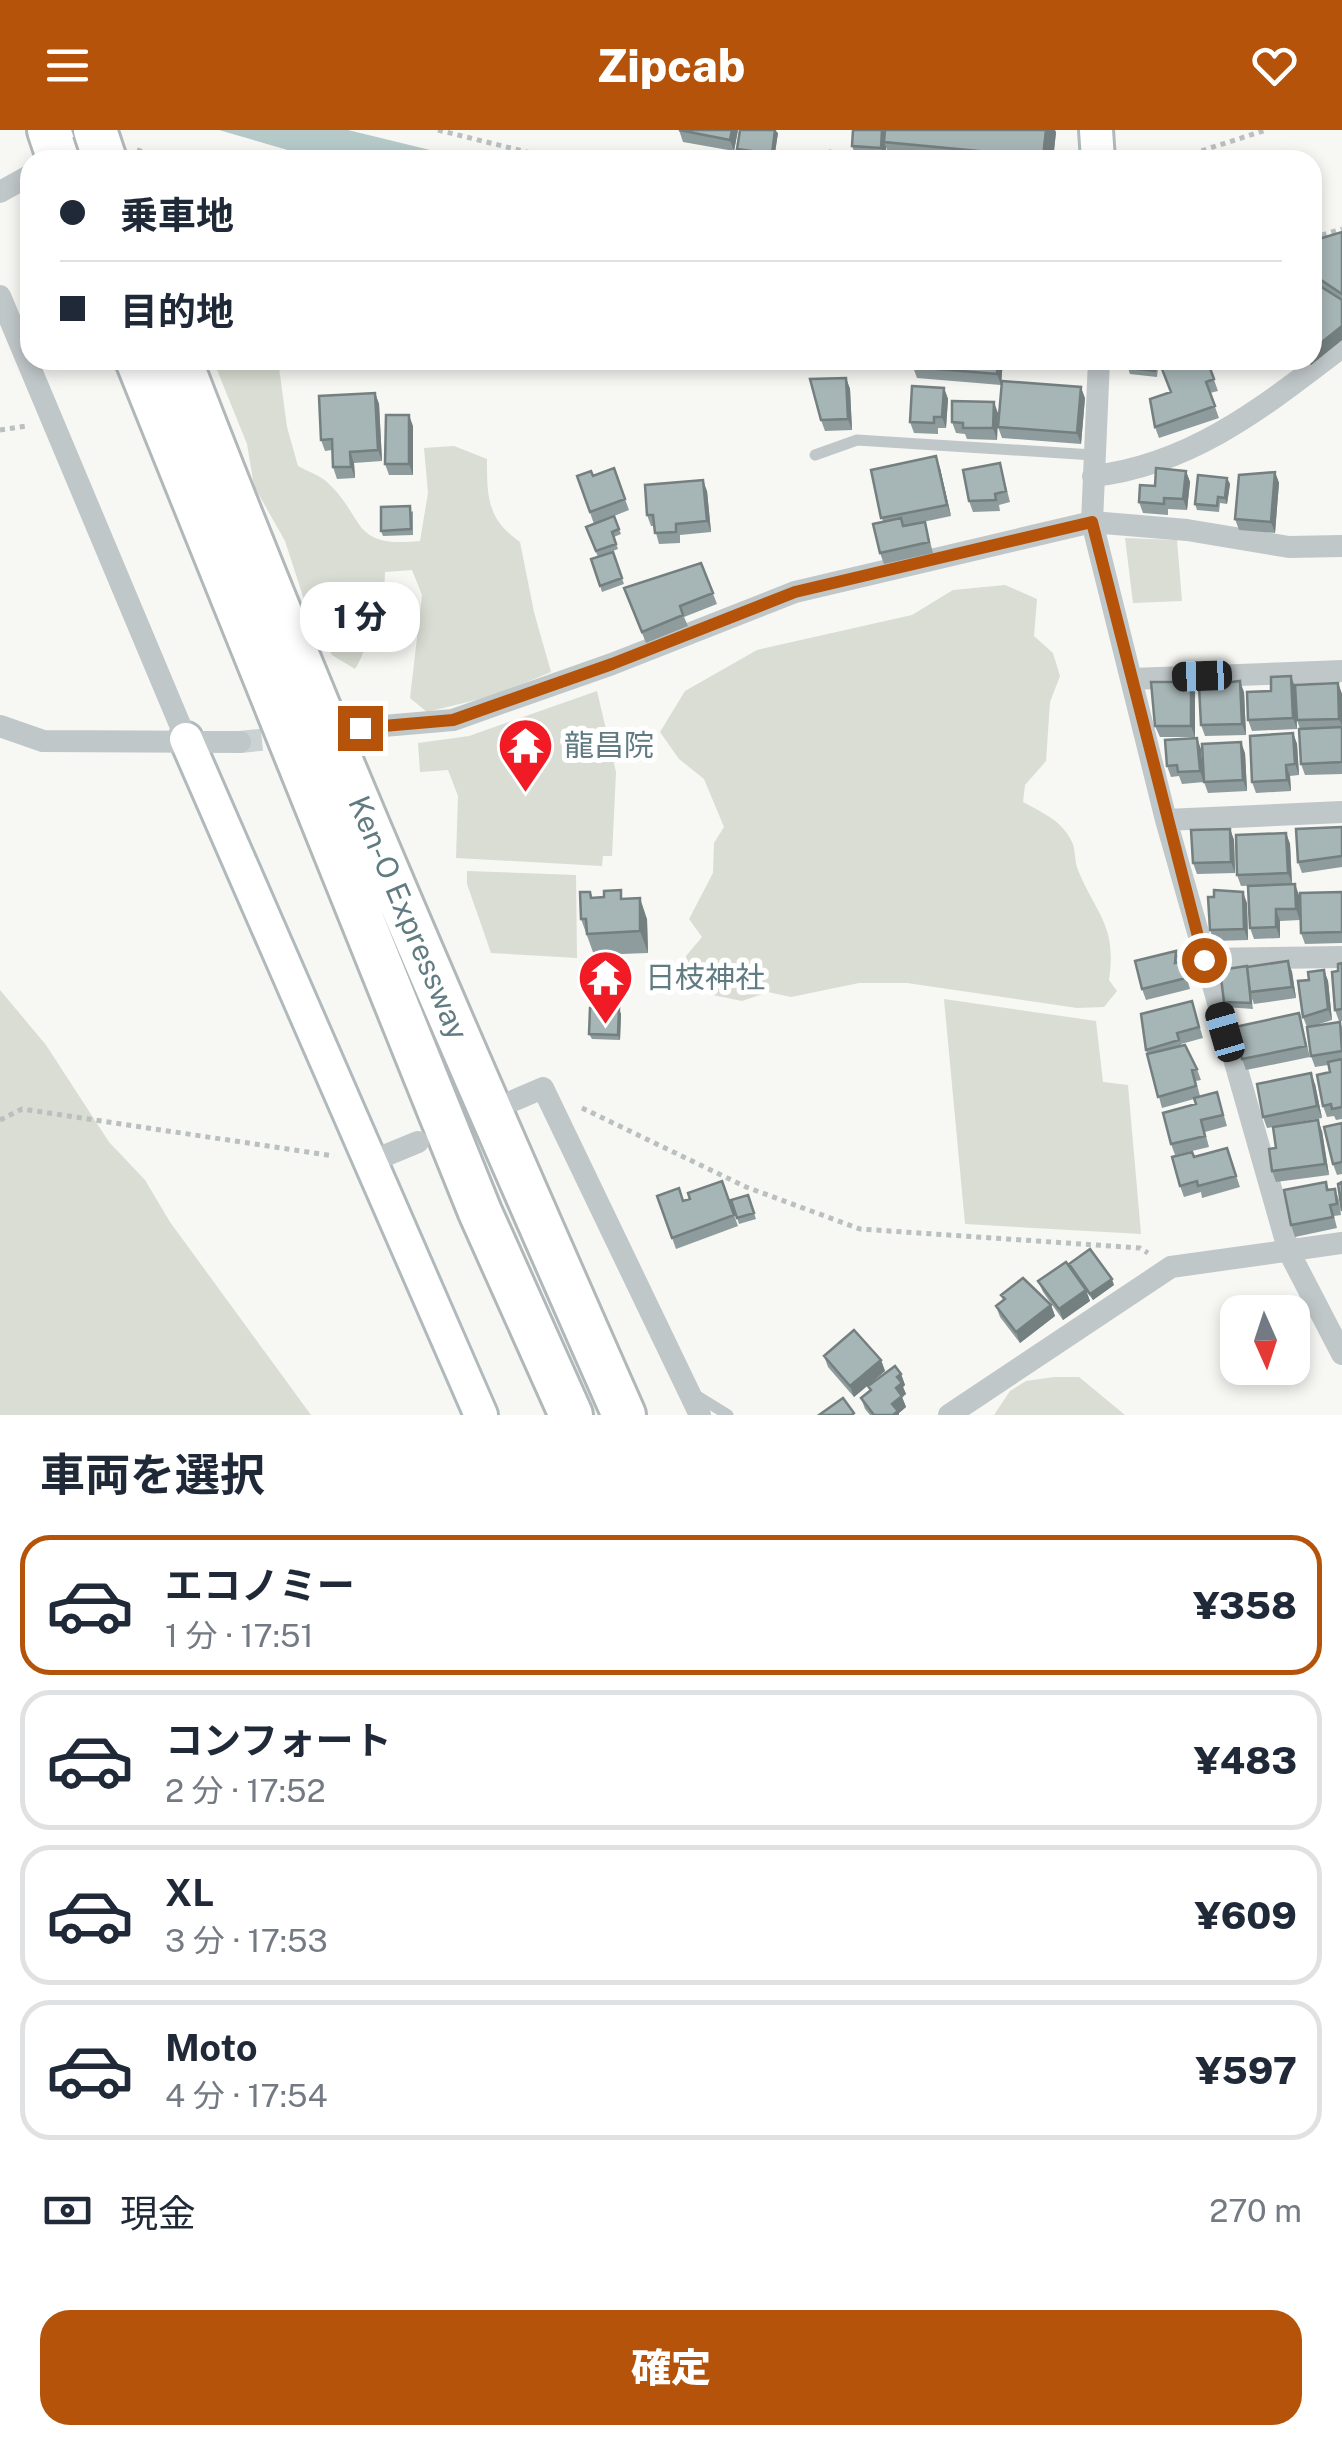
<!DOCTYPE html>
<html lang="ja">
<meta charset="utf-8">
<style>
:root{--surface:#fff;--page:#f6f6f7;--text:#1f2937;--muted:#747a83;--line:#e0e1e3;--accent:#b45309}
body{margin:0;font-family:"Public Sans","Noto Sans JP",sans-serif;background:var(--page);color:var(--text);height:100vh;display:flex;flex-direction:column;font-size:38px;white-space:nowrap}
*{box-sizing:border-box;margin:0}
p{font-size:32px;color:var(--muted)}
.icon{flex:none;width:55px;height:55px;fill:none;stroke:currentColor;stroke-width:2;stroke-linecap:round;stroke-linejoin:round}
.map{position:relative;height:1285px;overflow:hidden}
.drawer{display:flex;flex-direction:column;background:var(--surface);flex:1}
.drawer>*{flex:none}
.guide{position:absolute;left:20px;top:20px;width:1302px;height:220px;border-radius:30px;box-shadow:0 5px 15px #0003;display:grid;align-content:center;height:220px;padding:0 40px;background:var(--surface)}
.needle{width:65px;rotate:177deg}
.tools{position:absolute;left:1220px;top:1165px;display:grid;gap:20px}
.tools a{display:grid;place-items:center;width:90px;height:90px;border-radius:20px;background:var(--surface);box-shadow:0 5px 15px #0003;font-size:50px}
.end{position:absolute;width:45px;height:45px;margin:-22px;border:12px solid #b45309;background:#fff;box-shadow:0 0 0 5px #fff}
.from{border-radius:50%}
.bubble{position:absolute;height:70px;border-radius:30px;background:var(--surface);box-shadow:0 5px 15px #0003;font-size:32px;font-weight:800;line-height:70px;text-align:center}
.car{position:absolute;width:30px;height:60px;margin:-30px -15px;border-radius:12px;box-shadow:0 0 8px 2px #0007;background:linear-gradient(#222 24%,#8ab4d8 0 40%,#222 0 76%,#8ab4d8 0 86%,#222 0)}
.guide b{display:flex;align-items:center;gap:35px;height:95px;font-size:38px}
.guide b+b{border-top:2px solid var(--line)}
.guide i{width:25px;height:25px;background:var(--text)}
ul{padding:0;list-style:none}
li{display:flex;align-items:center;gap:30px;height:140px;margin:0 20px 15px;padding:0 20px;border:5px solid var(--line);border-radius:30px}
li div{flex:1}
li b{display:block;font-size:38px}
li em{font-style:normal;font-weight:800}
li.selected{border-color:var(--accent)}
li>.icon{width:90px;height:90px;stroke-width:1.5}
h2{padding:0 40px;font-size:45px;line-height:120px}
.pay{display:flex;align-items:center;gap:25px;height:110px;padding:0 40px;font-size:38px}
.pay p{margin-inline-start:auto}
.button{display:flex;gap:20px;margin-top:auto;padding:20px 40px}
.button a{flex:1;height:115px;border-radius:30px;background:var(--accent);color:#fff;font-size:40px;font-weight:800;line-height:115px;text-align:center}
header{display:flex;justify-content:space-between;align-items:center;height:130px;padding:0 40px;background:var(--accent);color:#fff;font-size:45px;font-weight:800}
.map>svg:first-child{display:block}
.green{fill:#d9ddd3}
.water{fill:#b5c9c9}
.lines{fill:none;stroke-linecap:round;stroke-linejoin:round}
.street-tunnel{stroke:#cad2d2;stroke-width:22;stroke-dasharray:22 11;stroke-linecap:butt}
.secondary-casing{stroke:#b0babc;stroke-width:38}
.highway-casing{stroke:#b1b8ba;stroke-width:48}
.path{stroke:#babfc0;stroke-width:5;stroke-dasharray:5 5;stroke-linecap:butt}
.lane{stroke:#c0c7c9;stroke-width:11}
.street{stroke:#c0c7c9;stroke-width:22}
.secondary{stroke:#fff;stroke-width:32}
.highway{stroke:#fff;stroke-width:42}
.highway-bridge-casing{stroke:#b1b8ba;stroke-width:48;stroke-linecap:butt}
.highway-bridge{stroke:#fff;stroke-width:42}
.wall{fill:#8f9c9d}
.shaded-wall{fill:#747f7f}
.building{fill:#a6b5b6;stroke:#747f7f;stroke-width:2.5}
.route{stroke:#b45309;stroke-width:12}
.labels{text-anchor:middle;stroke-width:10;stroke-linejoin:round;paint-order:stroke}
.poi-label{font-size:30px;fill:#607b81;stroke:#fff;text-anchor:start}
.street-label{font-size:30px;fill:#607b81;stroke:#fff}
</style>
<header><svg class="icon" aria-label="menu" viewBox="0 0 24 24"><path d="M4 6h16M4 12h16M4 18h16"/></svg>Zipcab<svg class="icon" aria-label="heart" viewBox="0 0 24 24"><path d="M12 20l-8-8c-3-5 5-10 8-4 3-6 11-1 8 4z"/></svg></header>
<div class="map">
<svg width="1342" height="1285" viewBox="0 0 1342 1285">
<rect width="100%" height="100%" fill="#f7f7f4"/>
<!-- green -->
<path class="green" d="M213 230H278L287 297 298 336C307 341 319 345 327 352 367 389 349 418 420 411L428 363 424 318 454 316 487 329C487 367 487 389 520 412L534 482 551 542 496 565 427 582 410 568 422 465 412 440 385 442C384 476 380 467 370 494 363 513 368 519 355 539L332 525 310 488 285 411 254 356 247 314Z
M1125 408 1177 410 1182 471 1133 473Z
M1005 455 1037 469 1034 506 1053 523 1060 546 1050 572 1046 631 1025 655 1023 672C1041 682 1061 690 1071 710 1076 718 1074 731 1078 740 1097 786 1117 795 1109 850L1117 861 1104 877 1077 878 907 853H859L791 867 768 862 742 871 713 865 692 854 686 826 702 807 689 789 713 743 714 713 724 697 704 649 679 629 660 602 685 561 757 520 912 485 953 460Z
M597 561 616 642 612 726H603L602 736 456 728 458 666 448 640 420 642 418 613 469 606Z
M467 741 576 745 577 828 491 823 467 754Z
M0 860 46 915 109 1012 145 1050 170 1092 311 1285H0Z
M944 869 1096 891 1103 952 1128 955 1141 1104 965 1094Z
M1054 1247H1079L1125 1285H994L1010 1261 1026 1251Z"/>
<!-- water -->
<path class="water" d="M219 0H348L471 30H322Z"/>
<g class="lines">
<!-- street-tunnel -->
<path class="street-tunnel" d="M240 612 297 606"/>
<defs>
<path id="secondary" d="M1096 0 1098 30
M186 609 481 1285"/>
<path id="highway" d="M49 0 59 30
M137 230 480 1082 571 1285
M180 230C317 587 470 936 624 1285"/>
</defs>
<!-- secondary casing -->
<use href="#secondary" class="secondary-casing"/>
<!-- highway casing -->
<use href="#highway" class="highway-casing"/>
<!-- path -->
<path class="path" d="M438 0 543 26 578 30
M137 20 171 30
M1173 30 1266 0
M1312 108 1342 99
M0 300 27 296
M582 978 746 1057 860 1099 1140 1118 1148 1123
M0 990 22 979 334 1026"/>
<!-- lane -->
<path class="lane" d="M815 325 857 310 1093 325
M694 1264 728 1285"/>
<!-- street -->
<path class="street" d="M0 62 27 47
M0 166 186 609
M1099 230 1092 392 1166 690 1289 1122 1342 1224
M1093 346C1192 335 1266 275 1342 217
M1132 549 1342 541
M0 596 43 611 240 612
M360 598 453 590 612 534 795 462 1092 392 1187 400 1289 417 1342 416
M1166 690 1342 682
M1204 829 1342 827
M515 970 543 958 700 1285
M372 1031 418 1012
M949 1285 1171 1137 1342 1113"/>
<!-- secondary -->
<use href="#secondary" class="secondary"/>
<!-- highway -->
<use href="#highway" class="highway"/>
<defs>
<path id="highway-bridge" d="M95 0 105 30"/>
</defs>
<!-- highway-bridge casing -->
<use href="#highway-bridge" class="highway-bridge-casing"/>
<!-- highway-bridge -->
<use href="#highway-bridge" class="highway-bridge"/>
</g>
<!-- wall -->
<path class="wall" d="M679 0H738L734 21 683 12Z
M853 0 1056 2 1053 30H890L886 17 885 29 860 27 855 24 852 16Z
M778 3 774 29 739 25 737 19Z
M1342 102V210L1311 235 1307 230H1312V111Z
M914 230H1003L1001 255 917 248 913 237Z
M1159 230 1157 247 1130 244 1128 238Z
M1207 230 1218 261 1210 263 1219 288 1159 308 1155 297 1171 262Z
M846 248 850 259 852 300 825 301 821 290Z
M944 258 948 269 946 298H938V304L914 303 910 292Z
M375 263 379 274 382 331 354 333 355 348 337 349 333 337 332 320 325 321 321 310Z
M1085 268 1081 314 1002 308 998 297Z
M998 283 997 310 967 309 965 304 956 303 952 292Z
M413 296V345H389L385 334Z
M1000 333 1010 372 999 375 1000 381 973 382 969 371Z
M940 338 951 386 904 396 925 392 933 423 884 434 880 423 883 392 871 340Z
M1186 341 1190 352 1187 380 1168 379V385L1143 383 1139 372 1155 356Z
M1275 342 1279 353 1275 403 1239 400 1235 389Z
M577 346H593L625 369 629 380 594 394Z
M1227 348 1230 354 1227 374 1220 373 1219 382 1197 380 1195 374Z
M707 361 711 402 680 405V413L659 414 654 396H651L647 385Z
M413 381V405L383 406 381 401Z
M614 386 621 404 614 407 618 419 598 427 586 397Z
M613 422 624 454 602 462 591 429Z
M701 433 717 474 684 487 688 496 646 513 624 458Z
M1191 552 1195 563V607H1160L1155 596Z
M1338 553 1342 564V644L1305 645 1301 634 1300 599 1297 590Z
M1295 557 1297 599 1252 601 1248 590 1271 561Z
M1244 562 1246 605 1205 606 1201 595Z
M1293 603 1297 614 1299 645 1290 646 1291 661 1256 663 1252 652Z
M1197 608 1204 652 1182 654 1179 646 1171 647 1167 636Z
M1245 623 1247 661 1208 663 1204 652Z
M1342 697V737L1302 743 1298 732Z
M1230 699 1234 710 1235 743 1197 744 1193 733Z
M1286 703 1290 714 1292 754 1241 756 1237 745Z
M1248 756 1299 765 1300 790 1280 791V808L1254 809 1250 798Z
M590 762 593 768H624L647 789 648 823 594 825 581 789Z
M1342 762V813L1305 814 1301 803Z
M1247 773 1248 810 1214 811 1210 800Z
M1176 821 1180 832 1182 831 1190 859 1146 870 1142 859Z
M1288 831 1292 842 1296 868 1254 874 1251 866 1253 879 1226 877 1224 872Z
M1342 833V891H1339L1335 880 1338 841Z
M1324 840 1328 851 1332 890 1310 897 1340 892 1342 897V989L1336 990 1334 986 1327 987 1323 976 1330 942 1328 935 1315 937 1311 926 1307 897 1303 887 1309 850Z
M1192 871 1203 908 1181 914V916L1197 939 1201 950 1196 951 1200 966 1217 962 1227 996 1205 1002 1209 1017 1175 1025 1171 1014 1196 974 1194 969 1162 978 1146 920Z
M1299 883 1310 927 1246 940 1242 929Z
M621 884 620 910 592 909 589 904Z
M1315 954 1322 988 1277 996 1322 1001 1329 1045 1276 1052 1272 1041 1276 1018 1273 997 1267 998 1263 987Z
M1342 993V1044L1337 1045 1333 1034Z
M1227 1018 1240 1057 1202 1068 1201 1062 1184 1067 1180 1056 1194 1027Z
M722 1051 738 1096 676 1119 657 1066 683 1071Z
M1326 1052 1329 1060 1335 1059 1339 1070 1341 1085 1334 1086 1337 1098 1295 1107 1291 1095Z
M748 1065 756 1089 739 1094 731 1070Z
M1038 1151 1114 1155 1093 1170 1086 1161 1090 1171 1063 1190 1043 1162Z
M1001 1165 1051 1175 1055 1186 1020 1213 1000 1187 996 1176 1003 1170Z
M824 1226 881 1230 885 1241 854 1267 828 1237Z
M901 1244 905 1255 903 1257 906 1264 902 1267 906 1277 899 1283V1285H870L865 1279 861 1268 870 1261 868 1256Z"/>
<!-- shaded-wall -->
<path class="shaded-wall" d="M732 0H738L734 21 730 10Z
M775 0 778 3 774 29 772 24Z
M882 0H887L884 12 886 17 885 29 881 18Z
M1046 0H1055L1056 2 1053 30H1044L1043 27Z
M1342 196V210L1311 235 1309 230H1312V220Z
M998 230H1003L1001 255 997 244Z
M846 248 850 259 852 300 848 289Z
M1081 257 1085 268 1081 314 1077 303Z
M944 258 948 269 946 298 942 287Z
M375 263 379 274 382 331 378 320Z
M994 272 998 283 997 310 993 298Z
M409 285 413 296V345L409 334Z
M350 322 354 333 355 348 351 337Z
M936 326 940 338 951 386 947 375Z
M1186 341 1190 352 1187 380 1183 369Z
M1275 342 1279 353 1275 403 1271 392Z
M1227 348 1230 354 1227 374 1225 368Z
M703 350 707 361 711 402 707 391Z
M1291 546 1295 557 1297 599 1293 588Z
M1240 551 1244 562 1246 605 1242 594Z
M1191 552 1195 563V607L1191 596Z
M1338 553 1342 564V596L1339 589Z
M1293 603 1297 614 1299 645 1295 634Z
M1197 608 1201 619 1204 652 1200 641Z
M1241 612 1245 623 1247 661 1243 650Z
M1286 635 1290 646 1291 661 1287 650Z
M1230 699 1234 710 1235 743 1231 732Z
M1286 703 1290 714 1292 754 1288 743Z
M1295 754 1299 765 1300 790 1296 779Z
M1243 762 1247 773 1248 810 1244 799Z
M640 768 647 789 648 823 640 801Z
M1276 779 1280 791V808L1276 797Z
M1288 831 1292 842 1296 868 1292 857Z
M1324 840 1328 851 1332 890 1328 879Z
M619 878 621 884 620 910 618 905Z
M1311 943 1315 954 1322 988 1317 976Z
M1318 990 1322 1001 1329 1045 1325 1034Z
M1112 1149 1114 1155 1093 1170 1090 1164Z
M1086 1160 1090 1171 1063 1190 1059 1179Z
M1051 1175 1055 1186 1020 1213 1016 1202Z
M881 1230 885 1241 854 1267 850 1256Z
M901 1244 905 1255 903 1257 906 1264 902 1267 906 1277 899 1283V1285H893L892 1274 897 1247Z"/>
<!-- building -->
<path class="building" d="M679 0H732L730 10Z
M740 0H775L772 24 737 19Z
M853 0H882L881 18 852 16Z
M885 0H1046L1043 27 884 12Z
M830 21 860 24 859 30H829Z
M1342 102V164L1312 144V111Z
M1312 151 1342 170V196L1312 220Z
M914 230H998L997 244 913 237Z
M1129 230H1157L1155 241 1128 238Z
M1171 230H1207L1214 249 1206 252 1215 276 1155 297 1150 269 1171 262 1160 234Z
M846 248 848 289 821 290 810 249Z
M1002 251 1081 257 1077 303 998 297Z
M912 256 944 258 942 287H934V293L910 292Z
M375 263 378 320 350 322 351 337H333L332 309 321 310 319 266Z
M952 271 994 272 993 298H963V293L952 292Z
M386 285H409V334H385Z
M936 326 947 375 881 388 871 340Z
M1000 333 1006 361 995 364 996 370 969 371 963 340Z
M614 338 625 369 590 382 577 346 591 341 593 346Z
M1156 338 1186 341 1183 369 1164 368V374L1139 372 1140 355 1155 356Z
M1275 342 1271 392 1235 389 1239 345Z
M1198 345 1227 348 1225 368 1218 367 1217 376 1195 374Z
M703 350 707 391 676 394V402L655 403 653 385H647L645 355Z
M410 376 411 399 381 401V377Z
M614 386 619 399 612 402 616 414 596 421 586 397Z
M901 388 903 396 925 392 929 412 880 423 873 394Z
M613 422 622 448 600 456 591 429Z
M701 433 713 463 680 476 683 485 642 502 624 458Z
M1291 546 1293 588 1248 590 1247 562 1271 561V547Z
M1240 551 1242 594 1201 595 1199 556Z
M1151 552H1191V596H1155Z
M1338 553 1339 589 1297 590 1295 555Z
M1342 597V632L1301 634 1299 599Z
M1293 603 1295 634 1286 635 1287 650 1252 652 1250 606Z
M1197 608 1200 641 1178 642 1177 635 1167 636 1165 610Z
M1241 612 1243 650 1204 652 1202 614Z
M1342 697V726L1298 732 1296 699Z
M1230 699 1231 732 1193 733 1191 700Z
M1286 703 1288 743 1237 745 1236 705Z
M1295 754 1296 779H1276V797L1250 798 1248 756Z
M621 760V769L640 768V801L587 804 586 789H581L580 762H590L591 768 604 767V761Z
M1214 760 1243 762 1244 799 1210 800 1208 767H1214Z
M1342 762V802L1301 803 1300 763Z
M1176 821 1175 833 1182 831 1186 848 1142 859 1135 831Z
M1288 831 1292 857 1250 862 1247 837Z
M1342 833V879L1335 880 1332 842 1338 841V834Z
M1247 836 1251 873 1224 872 1220 840Z
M1324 840 1328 879 1303 887 1298 851 1309 850 1308 842Z
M1192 871 1199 897 1177 903 1179 910 1146 920 1141 884Z
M590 878H619L618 905 589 904Z
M1299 883 1306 916 1242 929 1235 897Z
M1340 892 1342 921 1311 926 1307 897Z
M1185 915 1197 939 1192 940 1196 956 1158 967 1147 924Z
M1342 929V977L1332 979 1331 974 1323 976 1317 945 1330 942 1328 932Z
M1311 943 1317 976 1263 987 1257 954Z
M1217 962 1223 985 1201 990 1205 1006 1171 1014 1163 983 1196 974 1194 968Z
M1318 990 1325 1034 1272 1041 1269 1019 1276 1018 1273 997Z
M1342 993V1032L1333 1034 1324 997Z
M1227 1018 1236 1046 1198 1056 1197 1051 1180 1056 1172 1027 1192 1022 1194 1027Z
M722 1051 734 1085 672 1108 657 1066 679 1058 683 1071 690 1069 688 1063Z
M1326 1052 1327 1060 1335 1059 1337 1074 1330 1075 1333 1087 1291 1095 1284 1060Z
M1342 1052V1081L1338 1054Z
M748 1065 754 1083 737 1088 731 1070Z
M1090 1119 1112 1149 1090 1164 1069 1134Z
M1066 1132 1086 1160 1059 1179 1038 1151Z
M1023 1148 1051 1175 1016 1202 996 1176 1005 1169 1001 1165Z
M854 1200 881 1230 850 1256 824 1226Z
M895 1236 901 1244 897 1247 902 1253 896 1258 902 1266 892 1274 898 1281 893 1285H874L861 1268 871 1260 868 1256Z
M843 1268 854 1283 852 1285H819Z"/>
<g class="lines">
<!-- route -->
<path class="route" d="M360 598 453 590 612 534 795 462 1092 392 1204 830"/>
</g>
<!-- icons -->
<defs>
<symbol id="temple-pin" viewBox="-11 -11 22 30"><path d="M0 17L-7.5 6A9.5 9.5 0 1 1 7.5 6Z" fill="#f01b24" stroke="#fff"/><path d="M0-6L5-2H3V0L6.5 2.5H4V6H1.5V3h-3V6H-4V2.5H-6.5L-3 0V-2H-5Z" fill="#fff"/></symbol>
</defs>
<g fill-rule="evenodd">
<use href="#temple-pin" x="494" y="584" width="63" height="86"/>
<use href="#temple-pin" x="574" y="816" width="63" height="86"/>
</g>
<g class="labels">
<!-- poi labels -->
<g class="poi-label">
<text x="564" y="626">龍昌院</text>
<text x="645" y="858">日枝神社</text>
</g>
<!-- street labels -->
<g class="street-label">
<text transform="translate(408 788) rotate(67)" y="10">Ken-O Expressway</text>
</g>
</g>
</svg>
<div class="tools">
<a><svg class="needle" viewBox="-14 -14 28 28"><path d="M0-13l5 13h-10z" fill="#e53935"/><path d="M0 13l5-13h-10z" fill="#747a83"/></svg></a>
</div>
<i class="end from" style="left:1204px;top:830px"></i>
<i class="end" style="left:360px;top:598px"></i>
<div class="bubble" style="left:300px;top:452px;width:120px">1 分</div>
<i class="car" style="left:1202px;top:546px;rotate:268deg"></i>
<i class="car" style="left:1225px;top:902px;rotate:344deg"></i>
<div class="guide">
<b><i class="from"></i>乗車地</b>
<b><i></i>目的地</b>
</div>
</div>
<section class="drawer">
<h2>車両を選択</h2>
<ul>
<li class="selected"><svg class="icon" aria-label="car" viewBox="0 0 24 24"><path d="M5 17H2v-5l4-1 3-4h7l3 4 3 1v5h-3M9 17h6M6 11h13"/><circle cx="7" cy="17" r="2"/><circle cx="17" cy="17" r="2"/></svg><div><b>エコノミー</b><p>1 分 · 17:51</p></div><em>¥358</em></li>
<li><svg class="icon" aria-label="car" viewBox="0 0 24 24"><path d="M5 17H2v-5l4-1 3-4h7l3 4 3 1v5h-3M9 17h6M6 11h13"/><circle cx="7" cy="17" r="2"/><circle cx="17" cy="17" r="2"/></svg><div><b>コンフォート</b><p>2 分 · 17:52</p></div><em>¥483</em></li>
<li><svg class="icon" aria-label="car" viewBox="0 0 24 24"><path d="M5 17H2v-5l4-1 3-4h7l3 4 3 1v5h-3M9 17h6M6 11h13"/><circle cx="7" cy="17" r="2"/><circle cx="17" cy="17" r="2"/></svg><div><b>XL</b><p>3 分 · 17:53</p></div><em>¥609</em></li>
<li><svg class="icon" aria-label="car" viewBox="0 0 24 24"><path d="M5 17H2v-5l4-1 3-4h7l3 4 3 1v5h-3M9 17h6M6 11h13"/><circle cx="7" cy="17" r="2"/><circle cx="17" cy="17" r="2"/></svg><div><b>Moto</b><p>4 分 · 17:54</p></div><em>¥597</em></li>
</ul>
<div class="pay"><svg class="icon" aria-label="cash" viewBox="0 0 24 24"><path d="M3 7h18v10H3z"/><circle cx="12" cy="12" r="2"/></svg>現金<p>270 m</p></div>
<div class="button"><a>確定</a></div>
</section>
